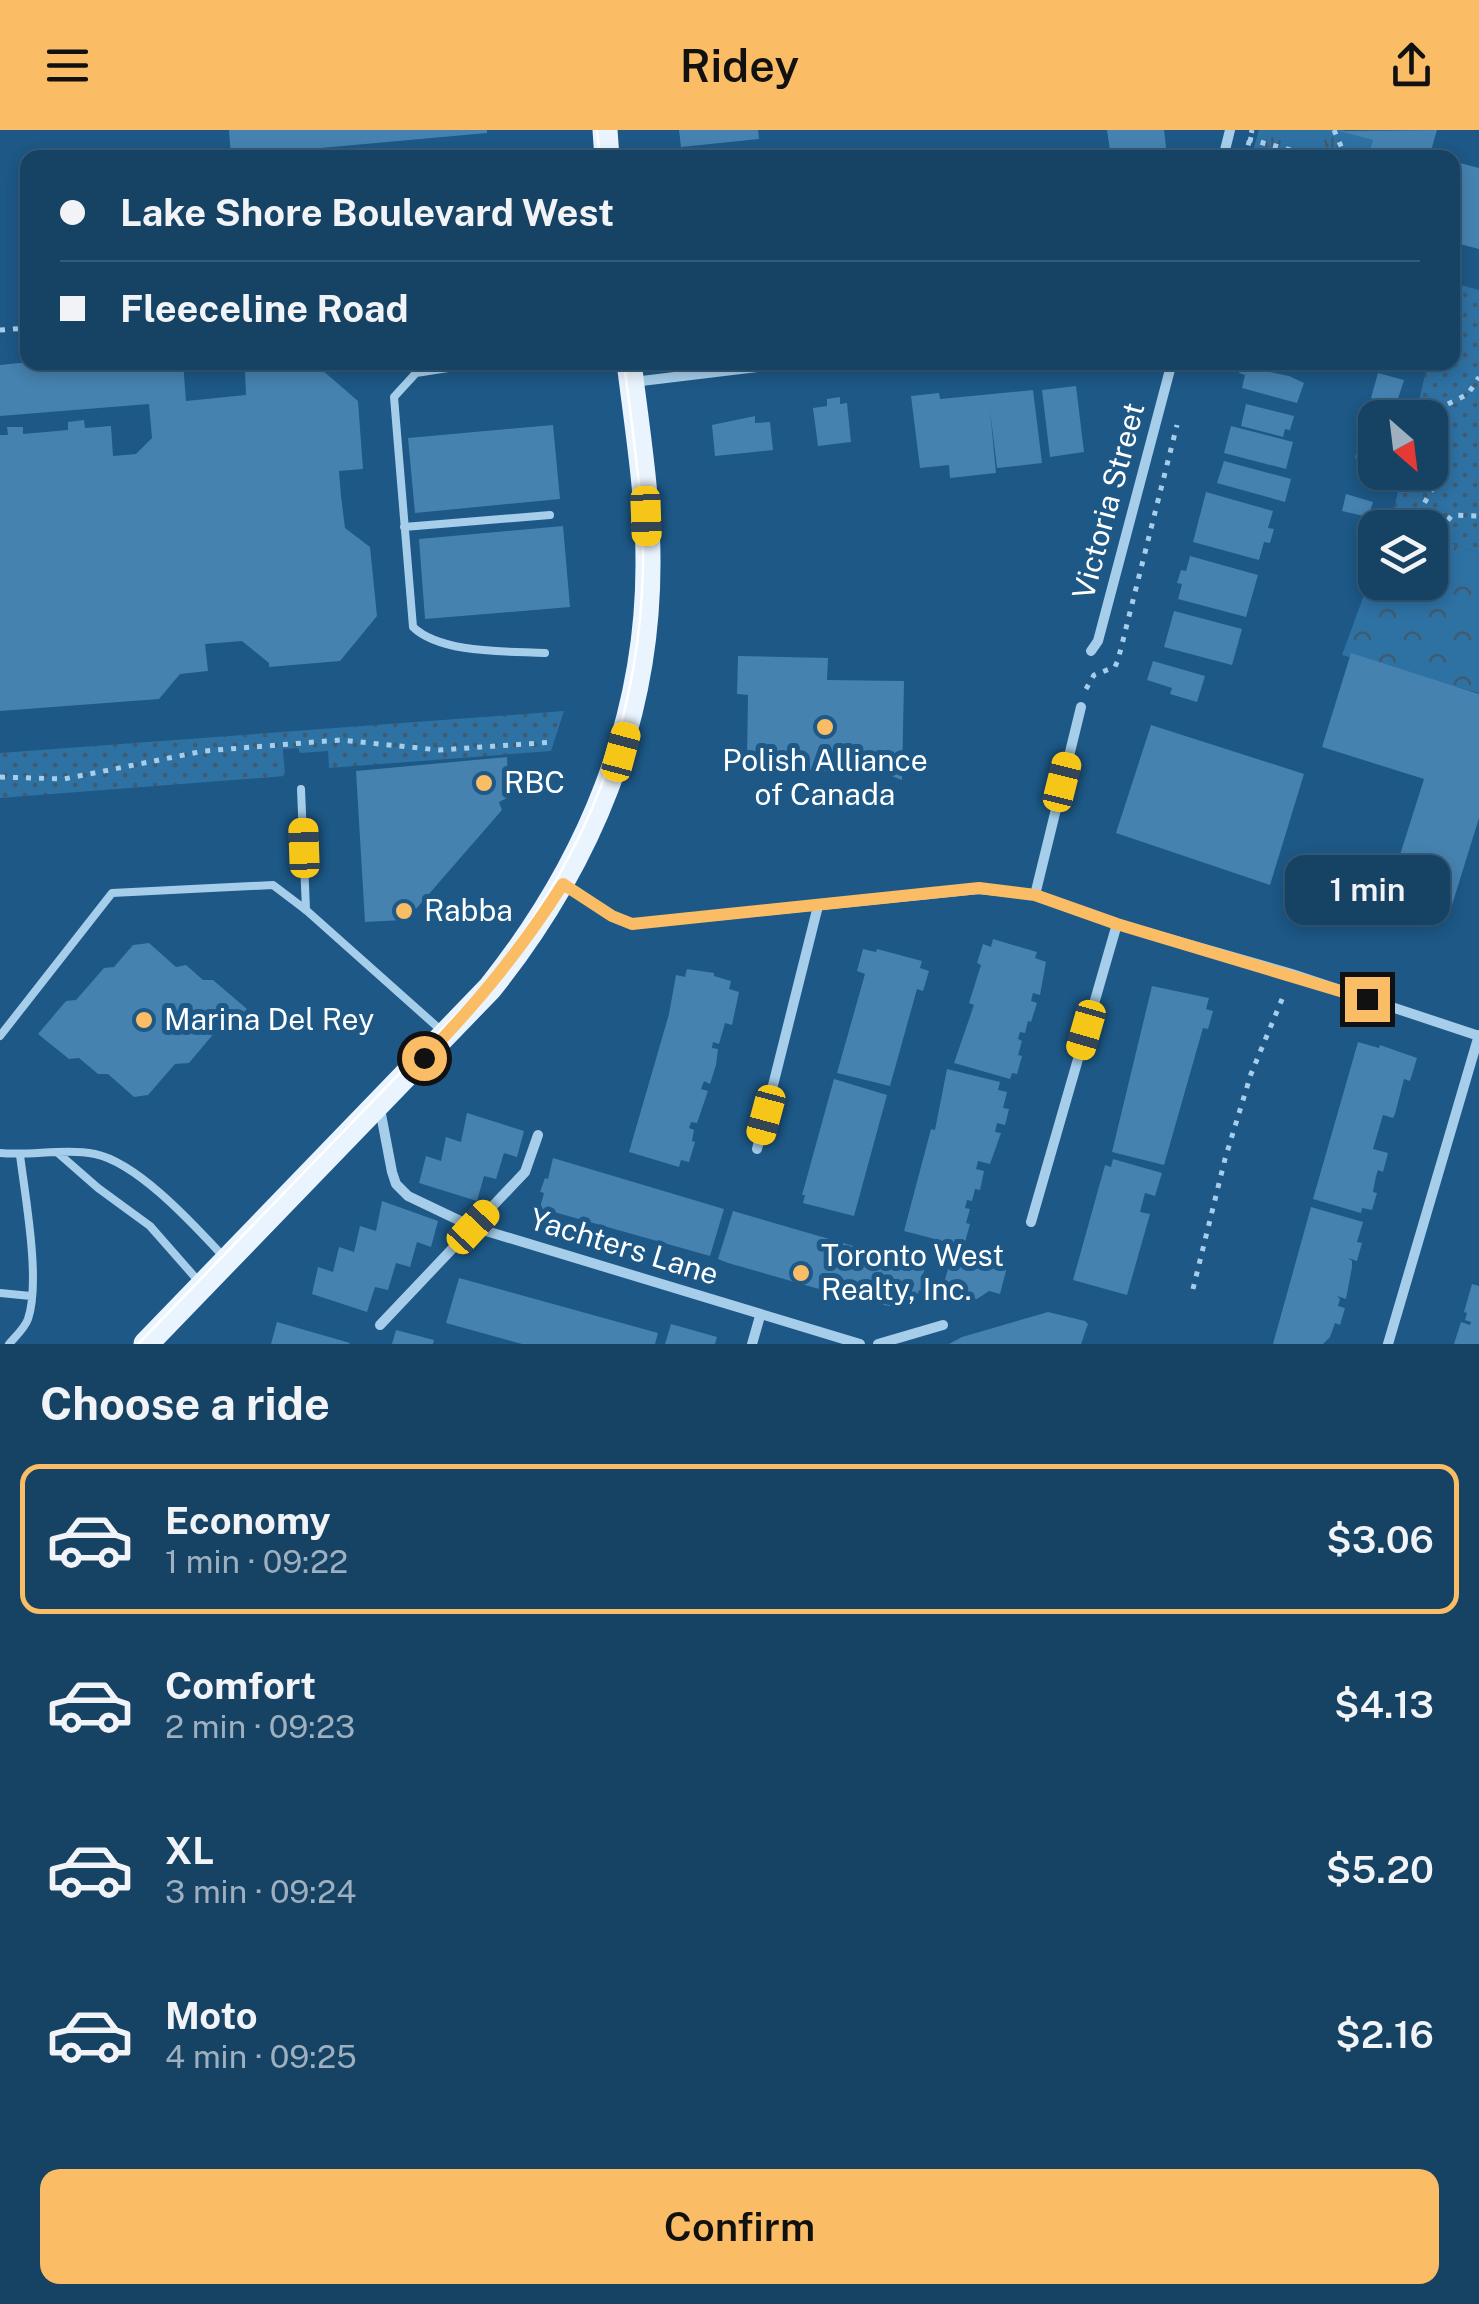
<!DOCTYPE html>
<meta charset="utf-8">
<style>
:root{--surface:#164264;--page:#234d6d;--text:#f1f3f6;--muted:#9eb0bf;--line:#355b78;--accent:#fabc64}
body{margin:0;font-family:"Public Sans",sans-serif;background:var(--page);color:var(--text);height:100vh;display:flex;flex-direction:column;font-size:38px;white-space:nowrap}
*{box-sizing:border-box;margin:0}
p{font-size:32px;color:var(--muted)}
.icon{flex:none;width:55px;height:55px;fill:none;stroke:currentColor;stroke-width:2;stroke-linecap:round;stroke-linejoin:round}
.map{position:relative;height:1214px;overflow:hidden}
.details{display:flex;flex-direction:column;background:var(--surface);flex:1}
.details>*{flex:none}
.banner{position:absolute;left:20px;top:20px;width:1440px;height:220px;border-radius:20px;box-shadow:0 5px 15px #0003,0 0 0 2px var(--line);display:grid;align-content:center;height:220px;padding:0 40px;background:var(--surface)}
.needle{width:65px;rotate:152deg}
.tools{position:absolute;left:1358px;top:270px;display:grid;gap:20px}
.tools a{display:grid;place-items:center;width:90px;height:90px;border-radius:20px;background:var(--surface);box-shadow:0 5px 15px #0003,0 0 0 2px var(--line);font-size:50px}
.end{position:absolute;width:45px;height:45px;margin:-22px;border:12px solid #fabc64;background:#111;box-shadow:0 0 0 5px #111}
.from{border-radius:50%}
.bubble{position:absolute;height:70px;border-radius:20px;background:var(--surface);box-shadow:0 5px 15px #0003,0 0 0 2px var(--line);font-size:32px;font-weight:600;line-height:70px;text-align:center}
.car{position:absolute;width:30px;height:60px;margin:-30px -15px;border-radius:12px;box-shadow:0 0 8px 2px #0007;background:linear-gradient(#f5c518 24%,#345 0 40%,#f5c518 0 76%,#345 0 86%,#f5c518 0)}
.banner b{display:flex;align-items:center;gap:35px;height:95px;font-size:38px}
.banner b+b{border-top:2px solid var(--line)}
.banner i{width:25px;height:25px;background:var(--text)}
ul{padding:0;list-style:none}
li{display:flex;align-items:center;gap:30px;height:150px;margin:0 20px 15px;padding:0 20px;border:5px solid transparent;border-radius:20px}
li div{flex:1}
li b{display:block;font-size:38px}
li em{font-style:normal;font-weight:600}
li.selected{border-color:var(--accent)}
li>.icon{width:90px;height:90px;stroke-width:1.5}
h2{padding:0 40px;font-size:45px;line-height:120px}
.button{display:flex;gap:20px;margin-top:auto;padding:20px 40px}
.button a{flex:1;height:115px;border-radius:20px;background:var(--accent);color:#111;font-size:40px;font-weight:600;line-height:115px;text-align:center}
header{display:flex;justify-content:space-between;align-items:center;height:130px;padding:0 40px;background:var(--accent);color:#111;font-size:45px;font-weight:600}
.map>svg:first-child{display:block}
.grass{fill:url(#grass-tufts)}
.forest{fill:url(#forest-crowns)}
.park{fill:url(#park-dots)}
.building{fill:#4582af}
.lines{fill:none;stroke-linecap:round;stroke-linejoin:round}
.path{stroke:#a6ceeb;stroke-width:5;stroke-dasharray:5 8;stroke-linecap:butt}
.lane{stroke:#a6ceeb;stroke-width:8}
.street{stroke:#a6ceeb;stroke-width:10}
.primary{stroke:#eaf4fe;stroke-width:25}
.tram{stroke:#fff;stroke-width:2.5}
.route{stroke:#fabc64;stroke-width:12}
.poi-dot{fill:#fabc64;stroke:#1d5886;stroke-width:4}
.labels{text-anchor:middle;stroke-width:10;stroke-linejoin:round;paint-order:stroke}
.street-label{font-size:30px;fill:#fff;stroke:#1d5886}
.poi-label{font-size:30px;fill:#fff;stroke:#1d5886;text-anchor:start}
</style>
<header><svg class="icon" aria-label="menu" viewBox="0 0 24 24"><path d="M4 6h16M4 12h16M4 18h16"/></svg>Ridey<svg class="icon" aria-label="share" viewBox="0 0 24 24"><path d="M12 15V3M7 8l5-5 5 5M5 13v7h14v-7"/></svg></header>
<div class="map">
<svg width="1479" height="1214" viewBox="0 0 1479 1214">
<defs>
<pattern id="grass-tufts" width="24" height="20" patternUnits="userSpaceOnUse" patternTransform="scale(2.5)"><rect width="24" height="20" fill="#2e71a3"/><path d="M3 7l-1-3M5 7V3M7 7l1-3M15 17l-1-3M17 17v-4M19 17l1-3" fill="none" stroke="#405b6f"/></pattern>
<pattern id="forest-crowns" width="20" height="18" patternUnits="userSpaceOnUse" patternTransform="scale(2.5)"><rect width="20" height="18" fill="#2e71a3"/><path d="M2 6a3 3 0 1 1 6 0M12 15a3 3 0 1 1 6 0" fill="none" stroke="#405b6f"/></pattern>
<pattern id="park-dots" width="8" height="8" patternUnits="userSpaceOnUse" patternTransform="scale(2.5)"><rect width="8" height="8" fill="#2e71a3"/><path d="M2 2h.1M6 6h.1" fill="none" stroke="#405b6f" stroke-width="1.8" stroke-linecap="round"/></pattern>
</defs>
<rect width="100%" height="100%" fill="#1d5886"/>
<!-- grass -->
<path class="grass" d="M1259 0H1342L1373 10 1367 27 1251 28Z"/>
<!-- forest -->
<path class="forest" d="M1430 406 1479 423V563L1342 525 1375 435V452H1430Z"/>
<!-- park -->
<path class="park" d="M1453 153 1479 160V423L1430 406V398L1405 397 1391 393 1402 343 1430 342V288L1415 287 1428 233 1452 232Z
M564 581 551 621 329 638 328 621 300 623 298 618 283 619 285 646 0 668V623Z"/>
<!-- building -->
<path class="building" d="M229 0H487V3L231 26Z
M679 0H758L759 9 681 17Z
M1107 0H1164L1167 26 1111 28Z
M1437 0 1429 28H1367L1373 10 1339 1Z
M1452 31 1479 38V119L1452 112Z
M29 232H183L186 271 246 265 245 240 314 233 358 271 363 339 339 341 341 366 345 398 370 417 377 486 340 531 269 537V533L242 511 205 514 208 541 180 544 159 569 0 581V305H8L7 297H23V304L68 300V292L84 290 85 298 111 296 113 326 136 324 152 308 149 274 0 286V235Z
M1250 232H1284L1281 242Z
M1241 236 1289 246 1304 253 1297 273 1242 258 1245 245 1239 243Z
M1378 243 1404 250 1396 275 1371 268Z
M1076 256 1084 322 1050 327 1042 260Z
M1033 260 1042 333 997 338 990 280 996 343 950 348 949 335 920 338 911 266 939 263 940 269Z
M840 267V274L847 273 851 312 818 316 813 278 827 276V269Z
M1366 272 1393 280 1392 288H1375V332L1355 328Z
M1246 274 1294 286 1290 300 1285 299 1283 307 1241 296Z
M755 286V293L770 292 773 320 715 326 712 295Z
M553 295 560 369 415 383 408 308Z
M1231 296 1293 312 1286 339 1224 323Z
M1224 331 1291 349 1285 372 1217 353Z
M1206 362 1273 381 1268 398 1274 399 1270 413 1264 412 1259 430 1193 412Z
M1346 364 1373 372 1368 387 1342 381Z
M563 396 570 477 425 489 419 409Z
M1190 426 1258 445 1246 487 1178 469 1182 454 1177 453 1181 440 1186 441Z
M1174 481 1242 499 1232 535 1164 517Z
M1351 523 1479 564V688L1448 788 1386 769 1424 649 1322 617Z
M738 526 828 528 827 550 904 551 902 650 881 642 767 639V630L747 629 748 565 737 564Z
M1153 531 1205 546 1197 572 1170 564 1172 558 1147 550Z
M1151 595 1304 644 1270 755 1116 703Z
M507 627 509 667 499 672 502 680 415 780 404 781 403 790 365 792 356 641Z
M993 809 1037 822 1035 828 1046 832 1040 865 1033 863 1031 871 1037 873 1031 892 1028 891 1025 903 1020 902 1018 909 1022 911 1018 925 1022 926 1017 944 1012 943 1010 949 954 933 974 875 969 873 981 835 977 833 983 814 991 817Z
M149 813 176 837 186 835 203 850H213L247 879 228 901 215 902 189 933 175 934 148 965 134 967 108 944H98L79 928 69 929 38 904 66 871 76 870 104 838 114 837 133 815Z
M863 819 876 822 877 819 922 831 920 838 929 841 923 861 917 859 890 956 837 943 865 844 857 841Z
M687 839 714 843V846L731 851 729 859 739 862 732 895 725 893 719 914 713 912 712 918 718 919 716 935 710 954 704 951 701 959 708 961 697 993 691 992 689 998 694 1000 692 1011 695 1012 689 1032 681 1030 679 1037 629 1022 669 884 676 845 685 847Z
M1152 856 1209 868 1206 879 1213 881 1208 899 1203 898 1164 1035 1112 1022Z
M1358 912 1379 918 1380 915 1417 928 1410 951 1404 949 1395 984 1393 988 1383 985 1373 1019 1388 1023 1383 1042 1378 1040 1376 1046 1373 1062 1377 1063 1372 1080 1362 1078 1361 1083 1313 1069Z
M947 939 1000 952 998 960 1007 962 1003 978 1009 979 1005 995 997 993 995 1002 1001 1003 990 1034 978 1031 976 1039 984 1041 980 1060 975 1059 972 1071 967 1070 965 1078 970 1079 966 1093 970 1094 965 1112 955 1109 954 1114 904 1101 931 999 935 1000Z
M834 949 887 965 854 1086 803 1073 805 1065H802Z
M467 983 524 1001 517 1027 504 1023 496 1049 484 1046 477 1071 419 1053 426 1026 441 1031 446 1007 461 1012Z
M553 1028 724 1079 710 1126 540 1078 544 1063 540 1062 545 1048 548 1049Z
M1113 1029 1162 1043 1155 1066 1145 1063 1140 1082 1150 1084 1127 1165 1073 1150 1105 1035 1111 1037Z
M382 1071 438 1091 431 1117 417 1112 410 1137 396 1133 388 1160 375 1157 367 1182 312 1164 318 1137 333 1142 339 1117 354 1122 360 1096 376 1101Z
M1311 1077 1363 1092 1357 1112 1362 1113 1357 1131 1348 1128 1352 1131V1137L1346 1169 1337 1166 1340 1169 1338 1176 1345 1178 1340 1195 1335 1193 1330 1207 1323 1214H1273Z
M733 1081 874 1122 875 1119 898 1126 900 1119 928 1127 922 1148 926 1149 923 1161 919 1160 914 1177 892 1169 890 1176 865 1172 728 1133 718 1129Z
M953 1122 1007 1137 1000 1164 989 1161 977 1169 942 1160Z
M459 1148 658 1203 655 1214H522L446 1193Z
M1472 1154 1479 1156V1214H1454L1461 1192 1470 1195 1471 1192 1465 1190 1467 1183 1464 1182Z
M1048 1182 1085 1191 1088 1194 1081 1214H949L962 1207Z
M277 1192 350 1213 349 1214H271Z
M671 1194 717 1207 715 1214H665Z
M396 1200 434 1210 433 1214H392Z"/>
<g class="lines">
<!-- path -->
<path class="path" d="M1334 0 1346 28
M1248 9 1322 28
M1245 28 1252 0
M0 200 28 198
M1430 320 1436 286 1442 277 1468 264 1479 247
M1421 398 1422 377 1440 346 1430 320
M1430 408 1436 406 1452 385 1479 386
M1086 559 1094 545 1115 537 1118 530 1177 295
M0 647 64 649 204 621 340 610 439 620 554 612
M1193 1159 1225 1029 1251 944 1285 862"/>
<!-- lane -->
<path class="lane" d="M486 232 416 243 394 267 413 497C441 524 508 521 545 523
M404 397 550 385
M301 659 306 780
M0 906 112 763 273 755 306 780 443 902
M0 1023C31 1026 64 1018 95 1024 138 1033 194 1095 223 1126
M58 1023 98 1058 150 1096 201 1154
M0 1163 31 1166
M9 1214C15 1207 25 1198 28 1189 41 1151 25 1066 20 1025"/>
<!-- street -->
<path class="street" d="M1223 28 1230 0
M633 252 800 232
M1091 521 1098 511 1172 232
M564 754 612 786 632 794 979 759 1035 765 1117 794 1292 844 1479 906
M1035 765 1081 577
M380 979 392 1042 396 1054 408 1066 473 1097 860 1214
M757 1019 818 776
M1031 1092 1117 794
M380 1195 525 1042 538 1005
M752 1214 760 1186
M878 1214 943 1195
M1388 1214 1479 905"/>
<!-- primary -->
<path class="primary" d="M605 0 607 28
M146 1214 490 858C589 734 649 590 648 430 648 364 637 298 629 232"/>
<!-- tram -->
<path class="tram" d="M597 0 600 28
M138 1214 483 857C583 731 639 601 643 438 644 370 632 300 624 232"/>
</g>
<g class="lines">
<!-- route -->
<path class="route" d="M424 928C479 871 520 821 563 754L612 786 632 794 979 758 1035 765 1117 794 1367 869"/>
</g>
<!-- markers -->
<g class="poi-dot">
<circle cx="825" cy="597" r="10"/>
<circle cx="484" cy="653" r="10"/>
<circle cx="404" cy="781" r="10"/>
<circle cx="144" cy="890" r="10"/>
<circle cx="801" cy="1143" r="10"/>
</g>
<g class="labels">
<!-- street labels -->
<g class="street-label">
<text transform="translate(1109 371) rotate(-75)" y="10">Victoria Street</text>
<text transform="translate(624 1117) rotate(17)" y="10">Yachters Lane</text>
</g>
<!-- poi labels -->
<g class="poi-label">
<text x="825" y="641" text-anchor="middle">Polish Alliance<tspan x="825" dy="34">of Canada</tspan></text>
<text x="504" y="663">RBC</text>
<text x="424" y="791">Rabba</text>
<text x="164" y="900">Marina Del Rey</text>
<text x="821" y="1136">Toronto West<tspan x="821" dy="34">Realty, Inc.</tspan></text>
</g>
</g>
</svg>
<div class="tools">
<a><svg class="needle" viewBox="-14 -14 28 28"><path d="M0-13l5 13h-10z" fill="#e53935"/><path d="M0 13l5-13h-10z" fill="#9eb0bf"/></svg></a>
<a><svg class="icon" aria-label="layers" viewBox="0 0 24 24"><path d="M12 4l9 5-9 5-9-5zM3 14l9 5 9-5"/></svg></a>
</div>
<i class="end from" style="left:424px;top:928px"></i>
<i class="end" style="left:1367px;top:869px"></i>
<div class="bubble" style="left:1285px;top:725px;width:165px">1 min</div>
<i class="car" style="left:646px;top:386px;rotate:178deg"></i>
<i class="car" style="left:621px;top:622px;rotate:15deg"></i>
<i class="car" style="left:1062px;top:652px;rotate:14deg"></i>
<i class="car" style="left:304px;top:718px;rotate:358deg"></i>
<i class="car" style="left:1086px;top:900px;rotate:196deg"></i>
<i class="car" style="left:766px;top:985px;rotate:195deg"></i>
<i class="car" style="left:473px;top:1097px;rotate:43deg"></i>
<div class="banner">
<b><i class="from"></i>Lake Shore Boulevard West</b>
<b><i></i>Fleeceline Road</b>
</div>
</div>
<section class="details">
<h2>Choose a ride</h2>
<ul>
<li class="selected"><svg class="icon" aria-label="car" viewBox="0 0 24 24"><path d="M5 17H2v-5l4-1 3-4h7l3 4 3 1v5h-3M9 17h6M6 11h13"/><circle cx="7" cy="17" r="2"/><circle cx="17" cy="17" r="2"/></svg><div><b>Economy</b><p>1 min · 09:22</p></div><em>$3.06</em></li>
<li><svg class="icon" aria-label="car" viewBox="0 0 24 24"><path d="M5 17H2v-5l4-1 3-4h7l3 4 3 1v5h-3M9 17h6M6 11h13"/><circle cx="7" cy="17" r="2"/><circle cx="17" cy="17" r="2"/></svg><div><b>Comfort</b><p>2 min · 09:23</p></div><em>$4.13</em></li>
<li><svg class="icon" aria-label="car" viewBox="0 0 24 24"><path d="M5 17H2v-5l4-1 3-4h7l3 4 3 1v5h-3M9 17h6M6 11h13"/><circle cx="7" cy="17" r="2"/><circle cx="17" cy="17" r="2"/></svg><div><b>XL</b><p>3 min · 09:24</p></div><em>$5.20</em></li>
<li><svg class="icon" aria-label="car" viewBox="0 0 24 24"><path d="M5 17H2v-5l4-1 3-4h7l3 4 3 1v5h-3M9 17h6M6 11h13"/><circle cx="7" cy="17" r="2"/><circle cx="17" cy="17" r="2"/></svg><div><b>Moto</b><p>4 min · 09:25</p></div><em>$2.16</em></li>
</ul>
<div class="button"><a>Confirm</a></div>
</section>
